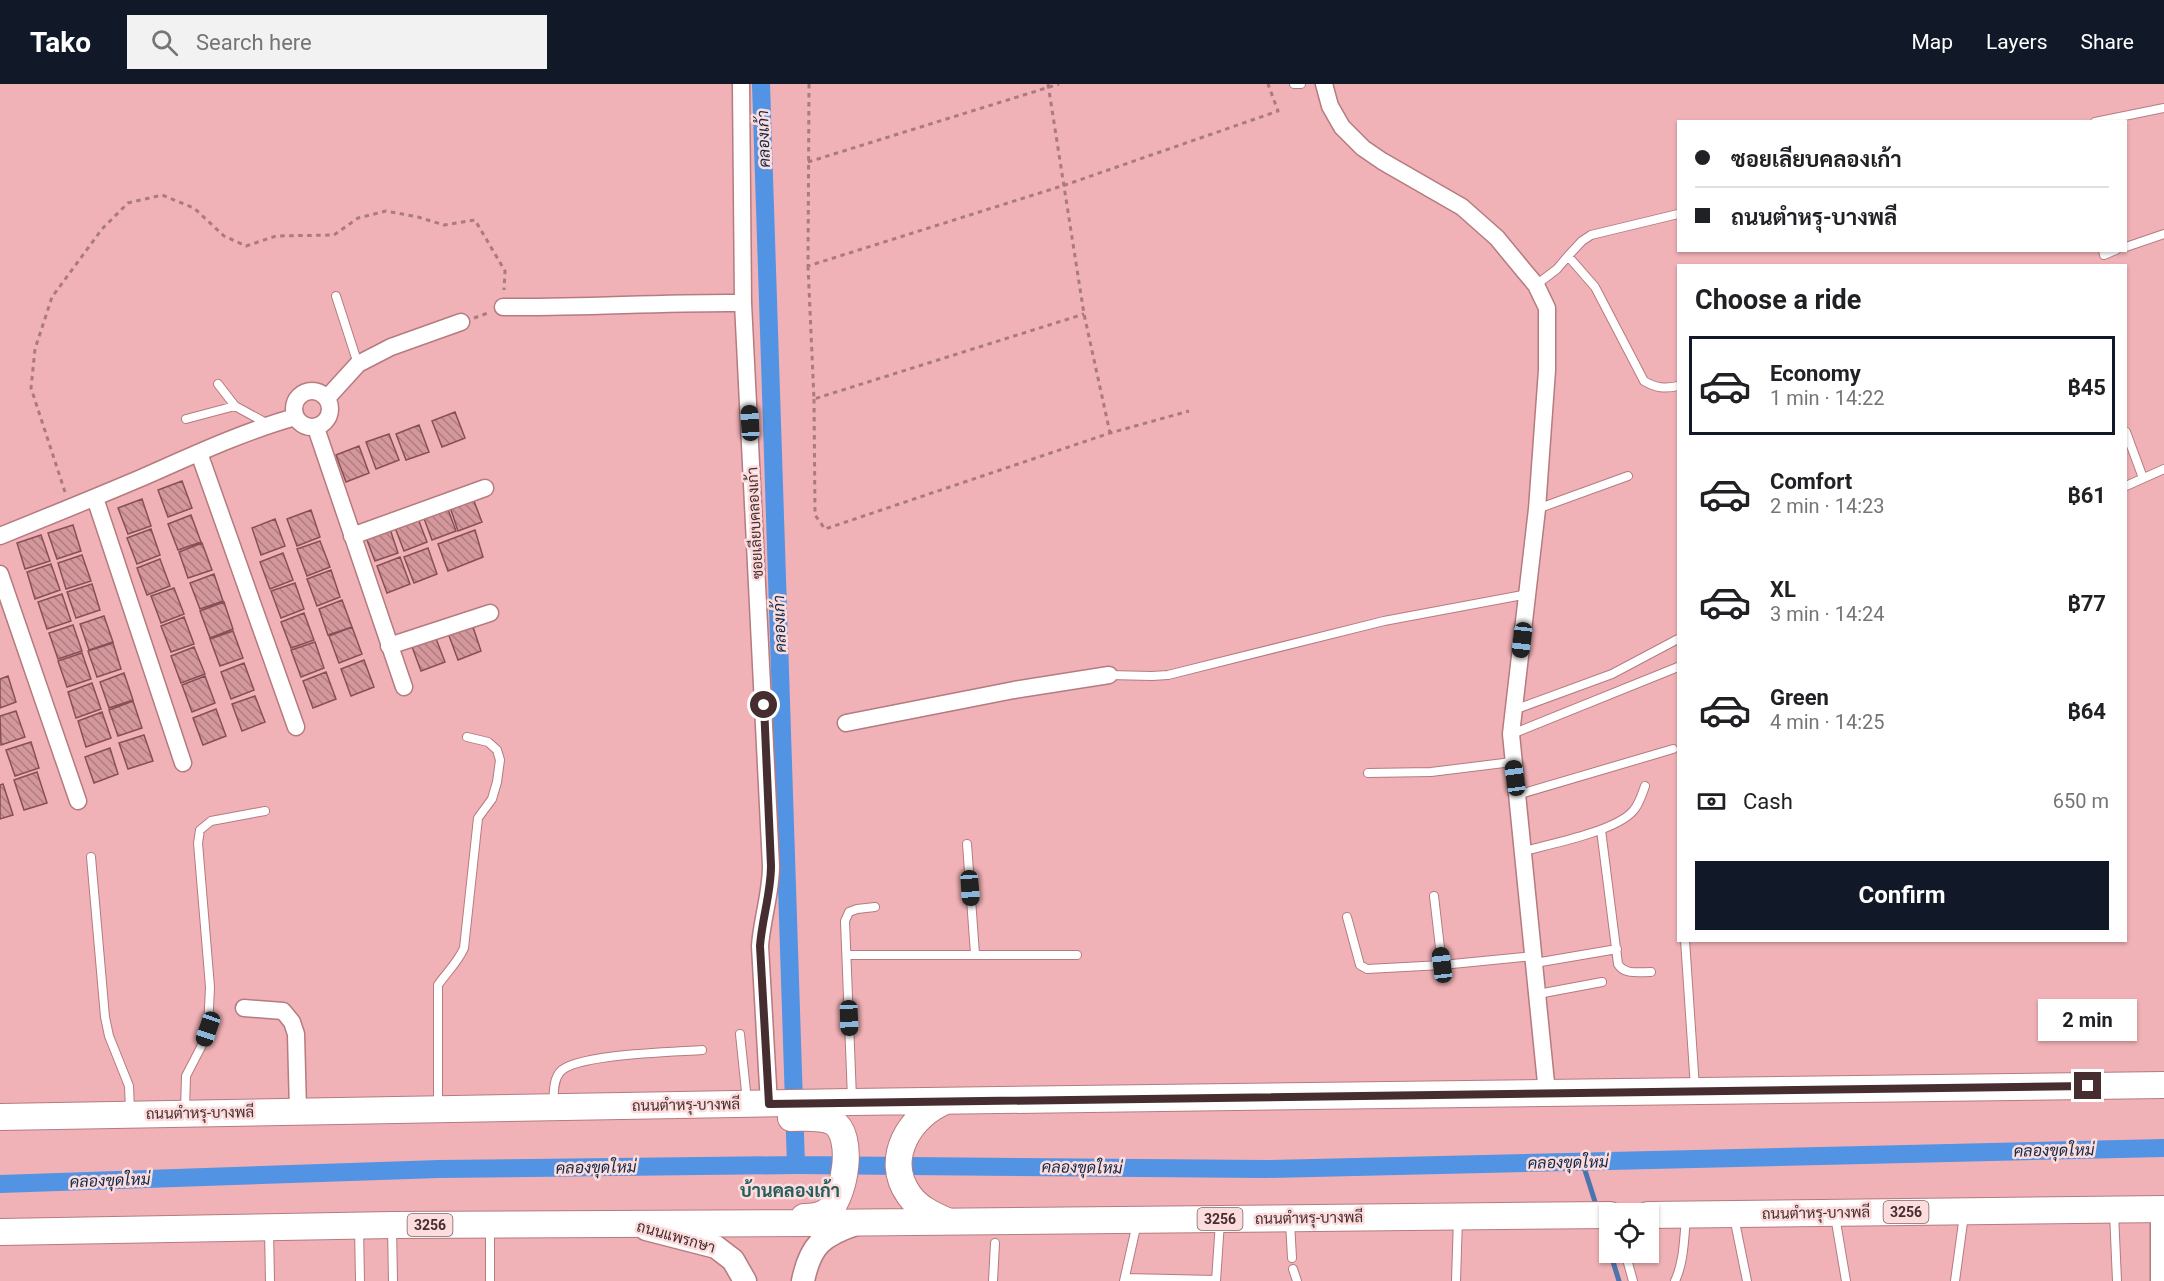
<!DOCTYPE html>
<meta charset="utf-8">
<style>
:root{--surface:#fff;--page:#f2f2f2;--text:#202124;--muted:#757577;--line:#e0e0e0;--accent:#111827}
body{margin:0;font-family:Roboto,Sarabun,sans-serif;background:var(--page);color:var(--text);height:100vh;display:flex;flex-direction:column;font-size:22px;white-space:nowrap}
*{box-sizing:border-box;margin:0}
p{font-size:20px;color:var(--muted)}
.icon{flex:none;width:33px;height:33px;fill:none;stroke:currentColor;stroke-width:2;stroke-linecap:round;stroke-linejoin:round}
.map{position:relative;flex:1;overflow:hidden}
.drawer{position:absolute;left:1677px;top:180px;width:450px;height:678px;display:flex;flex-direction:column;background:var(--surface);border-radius:0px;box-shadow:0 2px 4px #0004}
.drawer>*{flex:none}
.guide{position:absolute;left:1677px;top:36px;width:450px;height:132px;border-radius:0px;box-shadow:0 2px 4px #0004;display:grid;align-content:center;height:132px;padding:0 18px;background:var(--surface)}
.controls{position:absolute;left:1599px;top:1119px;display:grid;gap:12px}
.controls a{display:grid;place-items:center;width:60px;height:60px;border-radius:0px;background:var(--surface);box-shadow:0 2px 4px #0004;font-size:30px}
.end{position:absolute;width:27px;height:27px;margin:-14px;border:8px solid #462d2f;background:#fff;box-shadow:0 0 0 3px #fff}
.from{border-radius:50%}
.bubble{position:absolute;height:42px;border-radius:0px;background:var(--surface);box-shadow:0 2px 4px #0004;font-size:20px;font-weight:700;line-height:42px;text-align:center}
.car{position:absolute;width:18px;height:36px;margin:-18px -9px;border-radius:8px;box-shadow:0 0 4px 2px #0007;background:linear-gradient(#222 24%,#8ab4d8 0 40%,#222 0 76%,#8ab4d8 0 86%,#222 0)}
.guide b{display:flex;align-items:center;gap:21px;height:57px;font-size:22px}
.guide b+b{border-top:2px solid var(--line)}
.guide i{width:15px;height:15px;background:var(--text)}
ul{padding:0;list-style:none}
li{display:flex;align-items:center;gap:18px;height:99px;margin:0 12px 9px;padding:0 6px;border:3px solid transparent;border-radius:0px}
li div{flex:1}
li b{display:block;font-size:22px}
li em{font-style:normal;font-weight:700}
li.selected{border-color:var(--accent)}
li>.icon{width:54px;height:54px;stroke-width:1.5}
h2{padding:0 18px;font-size:27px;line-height:72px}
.pay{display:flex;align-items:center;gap:15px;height:66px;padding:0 18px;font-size:22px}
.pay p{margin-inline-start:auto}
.button{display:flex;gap:12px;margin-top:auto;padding:12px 18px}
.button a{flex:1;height:69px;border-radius:0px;background:var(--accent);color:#fff;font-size:24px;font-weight:700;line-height:69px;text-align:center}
header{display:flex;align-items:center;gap:36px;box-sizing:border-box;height:84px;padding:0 30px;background:var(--accent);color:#fff}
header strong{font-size:28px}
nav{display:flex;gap:33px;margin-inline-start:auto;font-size:21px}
.search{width:420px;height:54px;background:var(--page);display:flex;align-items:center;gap:15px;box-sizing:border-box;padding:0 21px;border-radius:0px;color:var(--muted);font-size:22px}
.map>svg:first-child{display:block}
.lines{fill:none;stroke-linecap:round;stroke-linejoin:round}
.stream{stroke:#4e74ad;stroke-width:5}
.canal{stroke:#5293e3;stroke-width:18}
.building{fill:url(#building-back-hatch);stroke:#865055;stroke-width:1.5}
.lane-casing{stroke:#b57b7f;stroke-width:10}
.street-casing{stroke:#b57b7f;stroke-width:19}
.secondary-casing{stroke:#b57b7f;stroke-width:25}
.primary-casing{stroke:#b57b7f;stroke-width:28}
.path{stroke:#aa7b7e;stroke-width:3;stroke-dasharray:4.5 4.5;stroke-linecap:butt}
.lane{stroke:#fff;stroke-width:8}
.street{stroke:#fff;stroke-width:16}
.secondary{stroke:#fff;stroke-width:22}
.primary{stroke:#fff;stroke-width:26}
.route{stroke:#462d2f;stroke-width:8}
.labels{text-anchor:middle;stroke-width:5;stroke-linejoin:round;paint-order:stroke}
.shield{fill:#fcdcdd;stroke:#7d6263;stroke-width:1.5}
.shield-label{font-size:14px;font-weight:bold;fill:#462d2f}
.street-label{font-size:15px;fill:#462d2f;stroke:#fcdcdd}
.water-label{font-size:16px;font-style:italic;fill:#0f2a49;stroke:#fcdcdd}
.quarter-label{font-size:18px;font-weight:bold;fill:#235e5d;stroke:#fcdcdd}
</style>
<header>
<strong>Tako</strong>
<div class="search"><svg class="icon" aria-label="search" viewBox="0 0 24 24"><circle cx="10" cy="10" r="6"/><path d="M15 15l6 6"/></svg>Search here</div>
<nav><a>Map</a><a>Layers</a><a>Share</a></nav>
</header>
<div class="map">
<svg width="2164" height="1197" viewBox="0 0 2164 1197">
<defs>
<pattern id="building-back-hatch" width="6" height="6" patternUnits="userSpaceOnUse" patternTransform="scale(1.5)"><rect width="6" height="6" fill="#d4989c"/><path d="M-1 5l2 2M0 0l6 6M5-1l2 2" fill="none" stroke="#ae7c80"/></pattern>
</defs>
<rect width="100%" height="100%" fill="#f0b2b6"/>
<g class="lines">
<!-- stream -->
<path class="stream" d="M1582 1077 1597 1124
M1601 1139 1610 1165
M1610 1168 1619 1197"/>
<!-- canal -->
<path class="canal" d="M761 0 796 1081
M0 1100 439 1085 796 1081 1265 1085 2164 1064"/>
</g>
<!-- building -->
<path class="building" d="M455 328 465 354 442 363 432 337Z
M419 341 429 368 406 376 396 350Z
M389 350 399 376 376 385 366 358Z
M359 362 369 389 346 398 336 371Z
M182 397 192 424 168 433 158 406Z
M472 412 482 438 458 447 449 420Z
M142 415 151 442 128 450 118 424Z
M446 420 456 447 432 456 422 429Z
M311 426 320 453 297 462 287 435Z
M191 431 201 458 178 466 168 440Z
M417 432 427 458 404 467 394 441Z
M275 435 285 462 261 471 252 444Z
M73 441 81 467 57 475 48 449Z
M389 442 398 469 375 477 365 451Z
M151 445 160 471 137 480 127 454Z
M475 446 483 473 448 487 438 460Z
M41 451 50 477 25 485 17 459Z
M320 457 330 483 307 492 297 465Z
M202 459 212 486 188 494 179 468Z
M428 464 437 490 414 499 404 473Z
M283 469 293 496 270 505 260 478Z
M82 471 91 497 66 505 58 479Z
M400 473 410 500 387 509 377 482Z
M160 475 170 502 147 511 137 484Z
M51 480 60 506 35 515 27 488Z
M331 486 340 513 317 522 307 495Z
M214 490 223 517 200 525 190 499Z
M295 499 304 525 281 534 271 507Z
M92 500 100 526 76 534 67 508Z
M174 504 184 530 161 539 151 512Z
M62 510 71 537 47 545 38 518Z
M342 516 352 543 328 551 319 525Z
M224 518 233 545 210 554 200 527Z
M304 529 314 556 291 564 281 538Z
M104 532 113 558 89 566 80 540Z
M184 533 194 560 171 568 161 542Z
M472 540 481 567 458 576 448 549Z
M73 541 82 567 58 575 49 549Z
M352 543 362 570 339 579 329 552Z
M233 547 243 574 220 582 210 555Z
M435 552 445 578 421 587 411 560Z
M315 558 324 584 301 593 291 566Z
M113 559 121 585 97 593 88 567Z
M194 563 205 590 181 599 171 572Z
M82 569 91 595 67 603 58 577Z
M364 576 374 603 351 612 341 585Z
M244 579 254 606 231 615 221 588Z
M326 588 336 615 313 624 303 597Z
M124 589 133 616 109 624 100 598Z
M8 592 16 618 0 624V595Z
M205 592 215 619 192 628 182 601Z
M92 599 101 625 76 634 68 608Z
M255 612 265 638 242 647 232 620Z
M133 617 142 644 118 652 109 626Z
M216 625 226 652 203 661 193 634Z
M16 627 25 653 1 661 0 632Z
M102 628 111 654 86 663 78 637Z
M144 651 153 677 128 685 119 659Z
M31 658 39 684 15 692 6 666Z
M110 664 118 690 94 699 85 673Z
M37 688 47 719 24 726 14 696Z
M3 700 13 731 0 735V701Z"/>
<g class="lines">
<defs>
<path id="lane" d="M1294 0H1301
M2095 38 2164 24
M2126 163 2164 150
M2103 166 2104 171 2116 166
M1568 172 1582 157 1591 151 1678 130
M1536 201 1557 185 1568 172 1595 203 1644 297C1656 304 1665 305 1678 302
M336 212 358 280
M218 300 235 322 268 340
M186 335 235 322
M2126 348 2143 394
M2126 402 2164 385
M1537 425 1628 392
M1109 591 1152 592 1168 591 1384 537 1528 510
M1514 626 1612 590 1678 555
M1512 650 1678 583
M1368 689 1431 688 1512 678
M1517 711 1673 665
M1601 746 1618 880C1624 891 1639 888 1651 888
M967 760 975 870
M1524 767C1551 760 1616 747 1633 727 1639 721 1642 710 1645 702
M91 773 105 933 109 952 129 1002 130 1027
M1434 812 1442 881
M1347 833 1360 881 1367 885 1442 881 1534 872
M1685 856 1695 1004
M847 871H1077
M1535 879 1617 865
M1538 910 1602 898
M740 950 747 1017
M852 1014 845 837 849 828 857 825 875 823
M553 1020C554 1010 553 996 560 988 575 970 675 968 702 966
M438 1022V901C447 888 458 878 464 864L478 734 492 715 497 698 500 676 497 666 488 658 467 653
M185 1026 186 992 201 963 208 945 210 903 198 759 200 746 211 737 265 727
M2114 1129 2117 1197
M1835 1132 1846 1197
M1734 1133 1747 1197
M1290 1138 1292 1174
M359 1143 360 1197
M392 1143 393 1197
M490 1143V1197
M269 1146 270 1197
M1625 1168 1633 1197
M1293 1185 1297 1197
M1125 1194 1216 1196
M993 1197 995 1159
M1124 1197 1137 1139
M1216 1197 1220 1138
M1456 1197 1458 1134
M1675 1197C1684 1178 1684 1154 1686 1134
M1955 1197 1964 1131"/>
<path id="street" d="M741 0 743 219 771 782C771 809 762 835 760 862L769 1020
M1324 0 1330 22 1342 43 1363 64 1382 77 1462 123 1497 154 1525 188 1536 201 1547 224V286L1537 425 1511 650 1547 1009
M503 223C583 224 663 218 743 219
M294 325a18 18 0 1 1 36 0a18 18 0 1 1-36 0Z
M327 314 358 280 391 263 461 238
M316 344 404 603
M199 369 296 643
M95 414 183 679
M0 452C47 433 94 414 141 394 191 372 242 348 295 333
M352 452 485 404
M0 490 78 717
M389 562 490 529
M846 639 1014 606 1109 591
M244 924 283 927 292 938 296 950 298 1027
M2159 1197V1125"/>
<path id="secondary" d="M646 1145 716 1163 733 1176 745 1197
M803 1197C810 1162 822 1151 856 1140"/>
<path id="primary" d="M946 1017C910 1031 883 1075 909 1111 918 1124 933 1131 947 1137
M0 1033 852 1018 2164 1001
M791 1034C804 1034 821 1032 833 1038 855 1051 845 1110 830 1125 823 1132 814 1133 804 1133
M1648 1131 2164 1125
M0 1148 392 1141 810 1139 1610 1131"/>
</defs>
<!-- lane casing -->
<use href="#lane" class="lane-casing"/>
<!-- street casing -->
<use href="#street" class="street-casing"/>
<!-- secondary casing -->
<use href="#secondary" class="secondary-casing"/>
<!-- primary casing -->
<use href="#primary" class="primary-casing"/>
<!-- path -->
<path class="path" d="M809 0 808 182 1065 101 1278 27 1268 0
M1048 0 1084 230 1110 349
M808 78 1059 0
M808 182 814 315 1084 230
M474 234 488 229
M814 315 815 431 825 445 1110 349 1189 327
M65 408 31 304 35 265 52 213 102 145 128 119 162 111 194 124 224 152 246 162 276 152 334 151 358 134 386 127 418 133 444 141 475 136 505 187 504 206"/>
<!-- lane -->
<use href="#lane" class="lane"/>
<!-- street -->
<use href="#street" class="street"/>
<!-- secondary -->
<use href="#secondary" class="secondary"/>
<!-- primary -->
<use href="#primary" class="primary"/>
</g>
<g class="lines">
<!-- route -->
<path class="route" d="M764 621 771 782C771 809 762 835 760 862L769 1020 2088 1002"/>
</g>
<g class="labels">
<!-- shield labels -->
<g class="shield">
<rect x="1883.5" y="1117" width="45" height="22" rx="4.5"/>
<rect x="1197.5" y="1124" width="45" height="22" rx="4.5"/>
<rect x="407.5" y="1130" width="45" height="22" rx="4.5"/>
</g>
<g class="shield-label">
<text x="1906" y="1133">3256</text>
<text x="1220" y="1140">3256</text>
<text x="430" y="1146">3256</text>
</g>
<!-- street labels -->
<g class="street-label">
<text transform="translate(755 439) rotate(-93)" y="5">ซอยเลียบคลองเก้า</text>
<text transform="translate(686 1021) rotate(-1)" y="5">ถนนตำหรุ-บางพลี</text>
<text transform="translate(200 1029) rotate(-1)" y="5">ถนนตำหรุ-บางพลี</text>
<text transform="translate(1816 1129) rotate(-1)" y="5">ถนนตำหรุ-บางพลี</text>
<text transform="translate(1309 1134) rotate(-1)" y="5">ถนนตำหรุ-บางพลี</text>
<text transform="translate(676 1153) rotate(16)" y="5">ถนนแพรกษา</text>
</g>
<!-- water labels -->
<g class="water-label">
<text transform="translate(763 55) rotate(-92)" y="6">คลองเก้า</text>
<text transform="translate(779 540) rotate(-92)" y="6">คลองเก้า</text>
<text transform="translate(2054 1066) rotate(-1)" y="6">คลองขุดใหม่</text>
<text transform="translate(1568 1078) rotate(-1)" y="6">คลองขุดใหม่</text>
<text transform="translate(596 1083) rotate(-1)" y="6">คลองขุดใหม่</text>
<text transform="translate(1082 1083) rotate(1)" y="6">คลองขุดใหม่</text>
<text transform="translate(110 1096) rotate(-2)" y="6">คลองขุดใหม่</text>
</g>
<!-- quarter labels -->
<g class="quarter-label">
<text x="790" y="1113">บ้านคลองเก้า</text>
</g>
</g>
</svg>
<div class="controls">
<a><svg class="icon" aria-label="locate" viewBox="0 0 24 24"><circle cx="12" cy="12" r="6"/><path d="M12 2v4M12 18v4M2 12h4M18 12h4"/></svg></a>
</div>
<i class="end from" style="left:764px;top:621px"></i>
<i class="end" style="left:2088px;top:1002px"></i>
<div class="bubble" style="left:2038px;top:915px;width:99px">2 min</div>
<i class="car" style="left:750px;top:339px;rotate:357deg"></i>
<i class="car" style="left:1522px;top:556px;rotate:187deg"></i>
<i class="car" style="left:1515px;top:694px;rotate:352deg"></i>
<i class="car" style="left:970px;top:804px;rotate:176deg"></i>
<i class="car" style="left:1442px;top:881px;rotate:353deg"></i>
<i class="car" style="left:849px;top:934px;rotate:178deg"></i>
<i class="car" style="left:208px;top:945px;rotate:199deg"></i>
<div class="guide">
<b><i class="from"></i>ซอยเลียบคลองเก้า</b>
<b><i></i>ถนนตำหรุ-บางพลี</b>
</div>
<section class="drawer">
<h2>Choose a ride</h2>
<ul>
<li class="selected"><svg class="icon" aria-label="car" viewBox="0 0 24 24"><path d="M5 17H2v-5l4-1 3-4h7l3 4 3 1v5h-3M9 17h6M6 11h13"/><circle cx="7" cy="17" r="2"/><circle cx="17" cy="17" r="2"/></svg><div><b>Economy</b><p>1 min · 14:22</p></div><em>฿45</em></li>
<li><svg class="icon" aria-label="car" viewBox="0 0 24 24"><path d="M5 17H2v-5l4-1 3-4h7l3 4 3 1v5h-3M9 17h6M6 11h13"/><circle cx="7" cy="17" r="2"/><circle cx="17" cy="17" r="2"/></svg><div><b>Comfort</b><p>2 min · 14:23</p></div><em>฿61</em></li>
<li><svg class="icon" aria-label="car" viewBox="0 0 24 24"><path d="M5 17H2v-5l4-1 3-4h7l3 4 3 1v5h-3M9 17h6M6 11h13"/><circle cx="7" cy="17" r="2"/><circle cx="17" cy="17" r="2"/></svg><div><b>XL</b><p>3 min · 14:24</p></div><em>฿77</em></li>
<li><svg class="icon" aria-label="car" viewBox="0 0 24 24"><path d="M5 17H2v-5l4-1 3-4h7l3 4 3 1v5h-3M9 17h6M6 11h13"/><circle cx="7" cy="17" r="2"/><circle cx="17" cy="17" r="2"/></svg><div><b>Green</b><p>4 min · 14:25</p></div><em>฿64</em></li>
</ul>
<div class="pay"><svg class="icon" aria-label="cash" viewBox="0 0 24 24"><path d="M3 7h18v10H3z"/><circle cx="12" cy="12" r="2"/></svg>Cash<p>650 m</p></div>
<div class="button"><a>Confirm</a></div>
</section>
</div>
